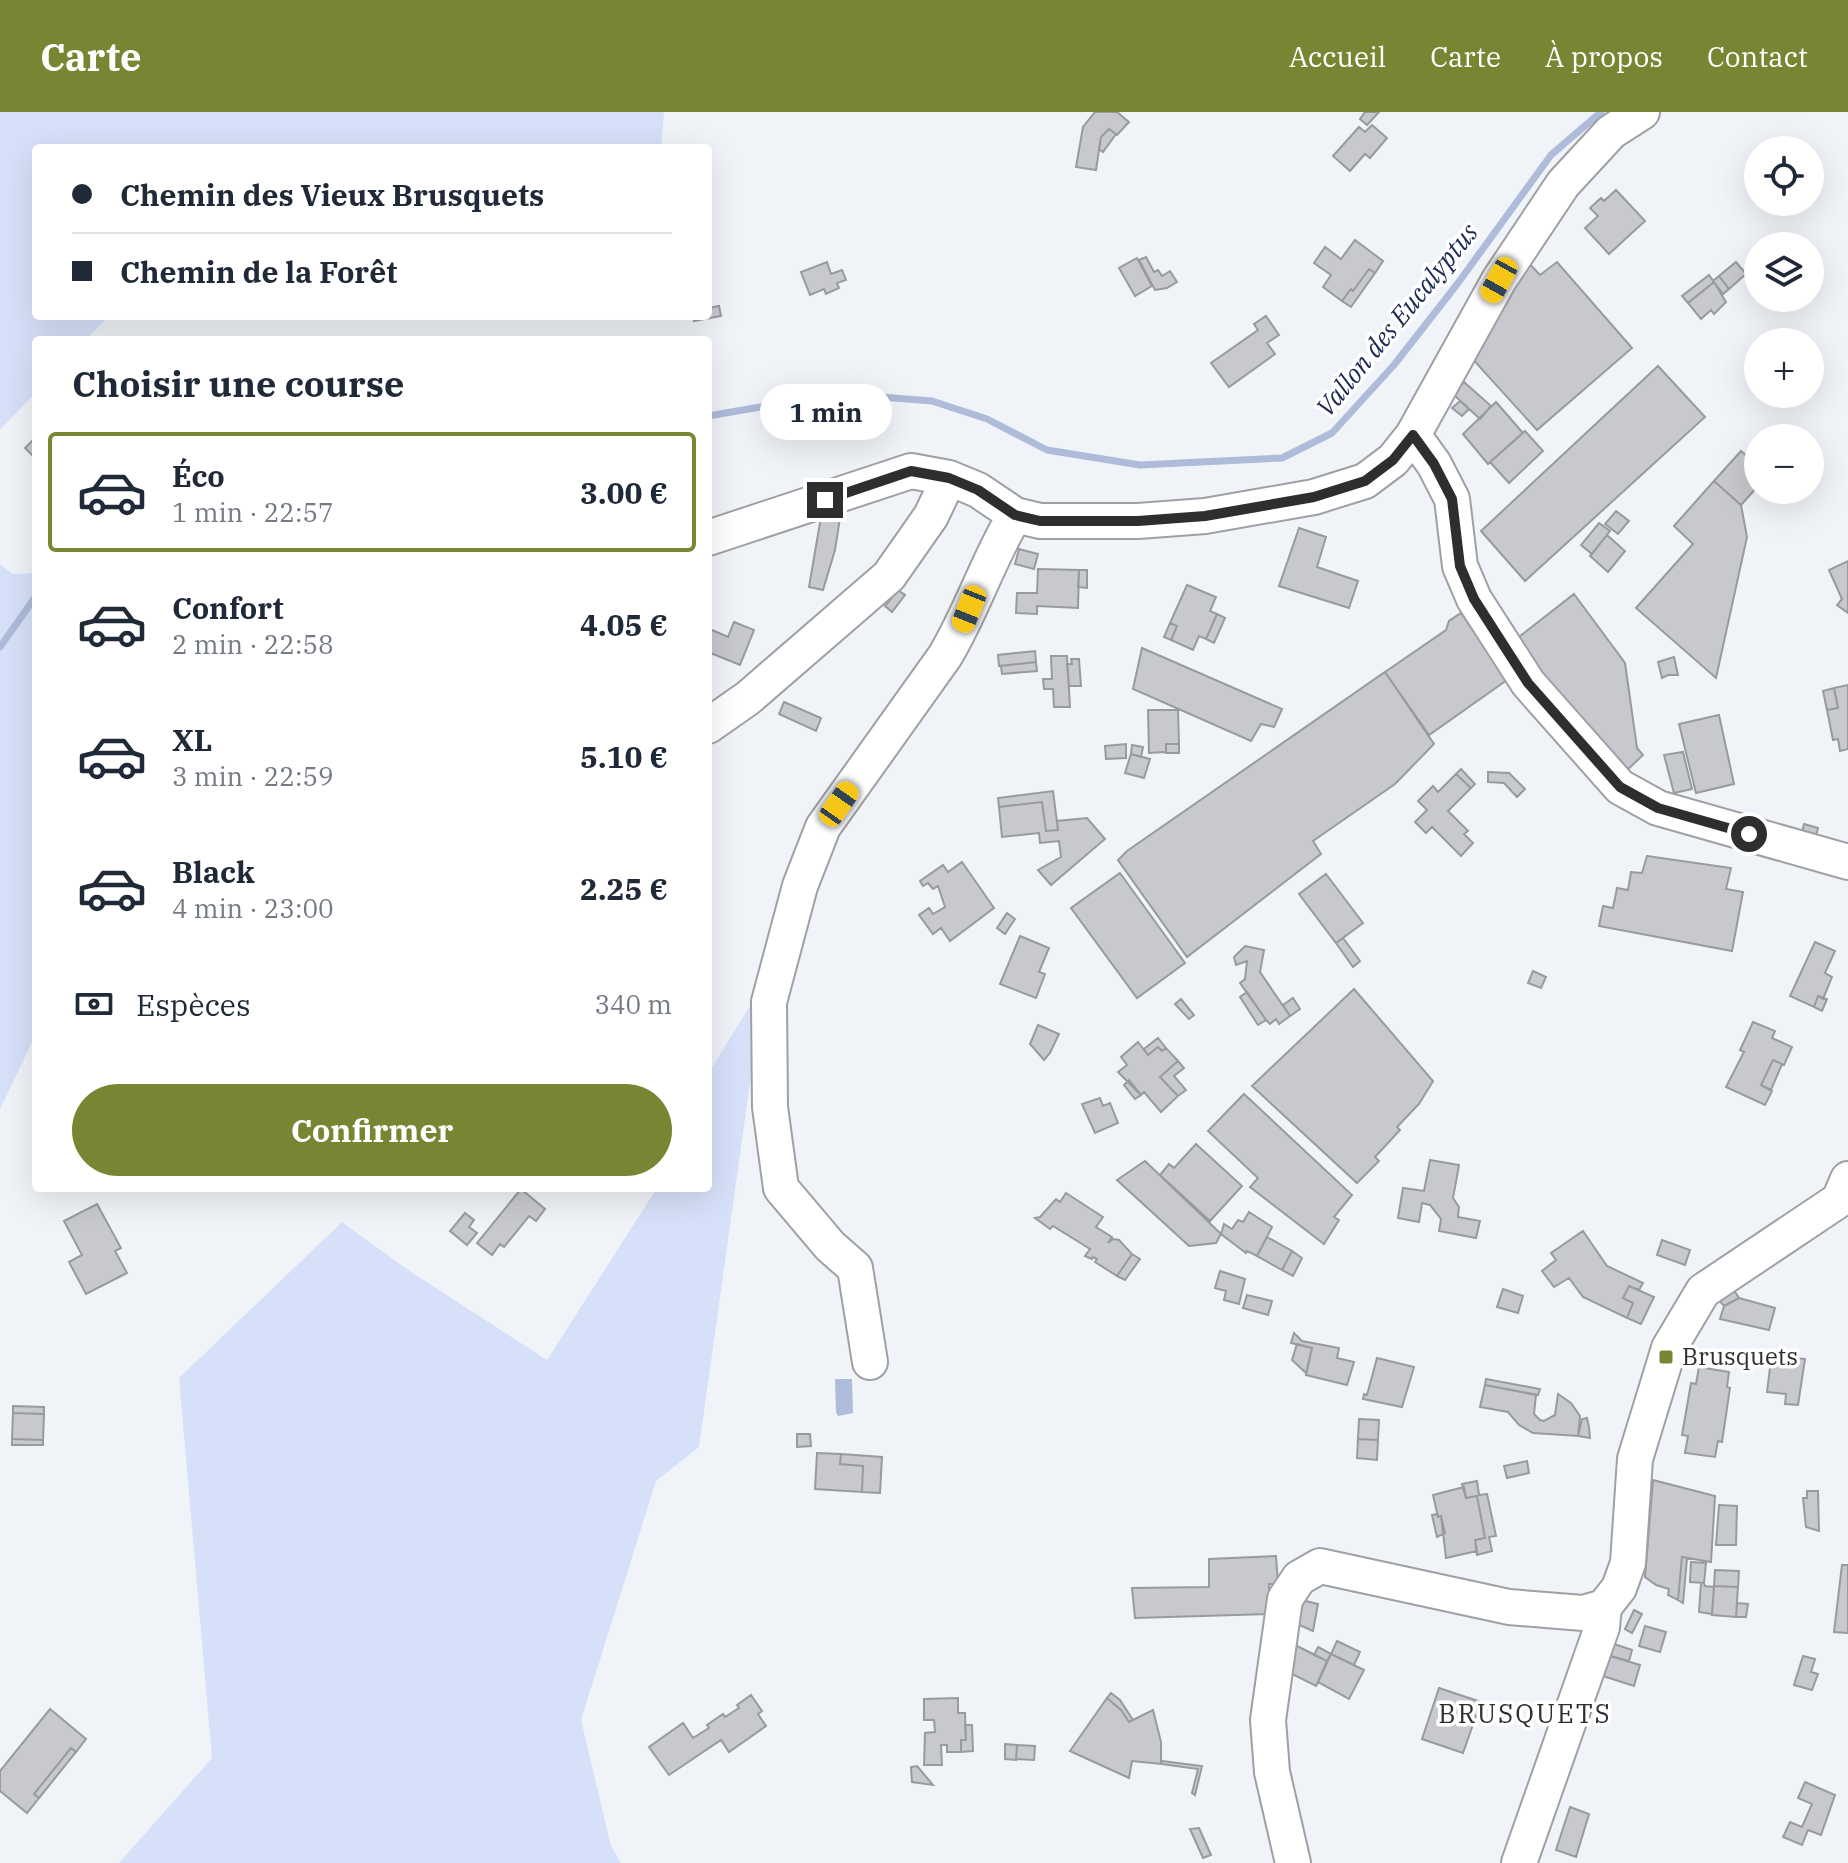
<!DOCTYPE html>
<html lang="fr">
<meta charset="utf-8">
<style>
:root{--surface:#fff;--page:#f6f6f7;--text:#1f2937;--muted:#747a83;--line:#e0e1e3;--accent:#798532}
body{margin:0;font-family:"IBM Plex Serif",serif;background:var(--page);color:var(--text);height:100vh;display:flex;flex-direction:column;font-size:30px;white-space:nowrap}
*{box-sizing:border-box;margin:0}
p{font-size:26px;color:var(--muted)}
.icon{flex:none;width:44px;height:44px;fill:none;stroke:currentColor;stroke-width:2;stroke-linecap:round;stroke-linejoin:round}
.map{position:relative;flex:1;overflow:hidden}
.side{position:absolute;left:32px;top:224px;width:680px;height:856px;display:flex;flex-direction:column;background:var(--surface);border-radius:8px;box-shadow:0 8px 32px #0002}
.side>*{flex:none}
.top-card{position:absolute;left:32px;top:32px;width:680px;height:176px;border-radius:8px;box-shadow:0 8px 32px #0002;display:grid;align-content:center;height:176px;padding:0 40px;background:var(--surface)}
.tools{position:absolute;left:1744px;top:24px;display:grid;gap:16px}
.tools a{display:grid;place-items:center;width:80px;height:80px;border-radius:50%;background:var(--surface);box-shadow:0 8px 32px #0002;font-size:40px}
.end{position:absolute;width:36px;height:36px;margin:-18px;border:10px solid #2d2e30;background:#fff;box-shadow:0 0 0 4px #fff}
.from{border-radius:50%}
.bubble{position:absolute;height:56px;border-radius:28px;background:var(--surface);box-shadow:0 8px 32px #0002;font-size:26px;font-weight:700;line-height:56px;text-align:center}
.car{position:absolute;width:24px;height:48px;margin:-24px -12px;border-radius:10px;box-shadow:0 0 6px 2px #0007;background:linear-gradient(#f5c518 24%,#345 0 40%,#f5c518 0 76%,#345 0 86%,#f5c518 0)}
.top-card b{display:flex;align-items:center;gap:28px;height:76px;font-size:30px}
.top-card b+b{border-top:2px solid var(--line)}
.top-card i{width:20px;height:20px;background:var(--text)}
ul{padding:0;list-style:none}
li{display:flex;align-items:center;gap:24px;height:120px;margin:0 16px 12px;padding:0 24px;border:4px solid transparent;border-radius:8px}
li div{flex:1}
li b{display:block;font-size:30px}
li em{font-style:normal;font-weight:700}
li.current{border-color:var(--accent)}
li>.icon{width:72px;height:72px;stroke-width:1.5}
h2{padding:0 40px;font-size:36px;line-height:96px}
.pay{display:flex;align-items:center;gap:20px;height:88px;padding:0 40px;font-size:30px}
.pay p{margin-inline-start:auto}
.cta{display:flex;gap:16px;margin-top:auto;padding:16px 40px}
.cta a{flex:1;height:92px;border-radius:48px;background:var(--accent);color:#fff;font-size:32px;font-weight:700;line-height:92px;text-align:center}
header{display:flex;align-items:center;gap:48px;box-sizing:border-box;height:112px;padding:0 40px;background:var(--accent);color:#fff}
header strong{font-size:38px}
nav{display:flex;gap:44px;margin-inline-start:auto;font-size:28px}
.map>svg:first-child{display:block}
.green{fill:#d6e1f9}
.water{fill:#aebbd9}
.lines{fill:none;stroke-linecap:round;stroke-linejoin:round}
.stream{stroke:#aebbd9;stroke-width:7}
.building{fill:#c7c9ce;stroke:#989a9f;stroke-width:2}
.minor-casing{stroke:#9ea0a4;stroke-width:38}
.minor{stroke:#fff;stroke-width:34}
.route{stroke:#2d2e30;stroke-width:10}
.poi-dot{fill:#798532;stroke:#fff;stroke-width:3}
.labels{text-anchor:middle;stroke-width:7;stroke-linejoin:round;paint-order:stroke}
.poi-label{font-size:24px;fill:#2d2e30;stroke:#fff;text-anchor:start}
.water-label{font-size:26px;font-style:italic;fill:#1b2a52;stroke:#fff}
.neighbourhood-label{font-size:26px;letter-spacing:2px;fill:#2d2e30;stroke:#fff}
</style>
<header>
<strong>Carte</strong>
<nav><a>Accueil</a><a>Carte</a><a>À propos</a><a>Contact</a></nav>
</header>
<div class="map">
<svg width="1848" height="1751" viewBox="0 0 1848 1751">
<rect width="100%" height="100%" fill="#f0f3f8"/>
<!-- green -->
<path class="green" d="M0 0H664L661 36H36V204H109L86 228H36V280L0 318Z
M0 452 13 462 36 461V922L0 997Z
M764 871 699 1335 656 1369 581 1608 611 1734 621 1751H119L212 1646 179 1266 342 1110 408 1158 547 1248 657 1076H708V962Z"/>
<!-- water -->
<path class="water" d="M835 1267H852L853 1301 838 1304 836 1300Z"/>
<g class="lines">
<!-- stream -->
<path class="stream" d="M708 304 784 291 856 283 932 289 987 307 1047 338 1140 353 1282 346 1332 321 1394 253 1458 171 1551 43 1601 0
M0 535 36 484"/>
</g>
<!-- building -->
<path class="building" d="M1095 0H1117L1129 10 1117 23 1109 17 1101 25 1096 58 1076 55 1083 15Z
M1365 0H1379L1367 13 1360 7Z
M1372 13 1387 26 1370 46 1365 42 1350 59 1333 44 1359 15 1365 20Z
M1109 17 1116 22 1103 40 1099 37 1101 25Z
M1616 78 1645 109 1609 142 1585 116 1598 104 1590 96 1601 86 1604 89Z
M1355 128 1383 149 1375 161 1369 157 1353 179 1351 177 1342 189 1323 175 1331 163 1314 151 1325 135 1341 147Z
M1146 145 1154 160 1158 158 1162 164 1170 159 1177 170 1167 176 1155 178 1139 148Z
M1137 146 1152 174 1135 184 1119 156Z
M1527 149 1540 163 1557 150 1632 236 1537 318 1468 242Z
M827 150 831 162 842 158 846 168 837 171 839 176 826 182 824 177 810 183 801 160Z
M1736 150 1746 162 1729 177 1719 164Z
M1369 157 1375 161 1351 195 1342 189 1351 177 1353 179Z
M1709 163 1714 170 1688 191 1682 184Z
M1719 164 1729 177 1723 182 1713 169Z
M1714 170 1726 190 1714 202 1711 198 1701 207 1688 191Z
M719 194 721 204 694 209V204H708V196Z
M1266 204 1279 223 1267 231 1275 242 1229 275 1211 251 1258 218 1254 212Z
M1658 254 1705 305 1525 469 1481 419Z
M1464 270 1491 294 1480 307 1453 282Z
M1460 289 1469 297 1462 304 1452 296Z
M1496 290 1523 321 1488 352 1463 322Z
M1525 319 1543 339 1509 371 1490 350Z
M36 325V347L25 336Z
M1741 339 1758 354V374L1741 393 1714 369Z
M1714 369 1741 393 1747 425 1716 566 1636 496 1693 432 1674 414Z
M843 387 835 438 823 478 809 475 823 393Z
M1616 399 1629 409 1618 422 1605 412Z
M1599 411 1610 419 1592 442 1581 433Z
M1299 416 1326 425 1317 455 1358 469 1349 496 1279 474Z
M1607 423 1625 439 1608 460 1590 444Z
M1019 437 1038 442 1034 457 1015 452Z
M1848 449V501L1837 493 1842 487 1829 458Z
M1038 457 1079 458 1078 496 1037 494V502L1016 501 1017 481H1037Z
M1079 458H1087V476L1078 475Z
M1187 473 1216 485 1210 499 1217 502 1206 527 1199 524 1193 538 1171 528 1177 514 1170 511Z
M898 478 905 483 892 500 885 494Z
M1574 482 1625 551 1637 636 1643 643 1622 663 1515 528Z
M1461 501 1507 568 1429 623 1385 560 1446 518 1449 509Z
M1217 502 1225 506 1214 531 1206 527Z
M734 510 754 518 740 553 708 540V522L712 518 728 525Z
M1170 511 1177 514 1171 528 1164 525Z
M1142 536 1282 597 1274 615 1261 612 1251 629 1133 577Z
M1035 539 1036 550 999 554 998 543Z
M1051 544H1067L1070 595H1054L1053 577H1044L1043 567H1052Z
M1674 545 1678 563H1668L1662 566 1658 550Z
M1071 547H1079L1081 574H1069L1067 552H1072Z
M1036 550 1037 559 1002 562 1001 554Z
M1385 560 1434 632 1395 672 1313 729 1321 742 1187 845 1118 748 1127 739Z
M1848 573V637L1840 639 1838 627 1833 628 1827 598 1838 596 1834 576Z
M1834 576 1838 596 1827 598 1823 579Z
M784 590 821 606 816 619 779 602Z
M1148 598H1178L1179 632H1166V640L1149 641Z
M1719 603 1734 672 1696 681 1679 612Z
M1126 632V646L1106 647 1105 634Z
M1166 632H1179V641H1166Z
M1132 633 1143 635 1141 645 1131 642Z
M1683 640 1692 677 1674 681 1664 643Z
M1131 642 1150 647 1144 666 1125 661Z
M1461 657 1475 672 1471 676 1456 662Z
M1488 660 1509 661 1525 677 1517 685 1504 671 1488 670Z
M1456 662 1471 676 1448 699 1468 719 1464 722 1473 731 1461 744 1432 715 1426 721 1415 710 1427 698 1418 689 1433 674 1438 680Z
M1053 679 1058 718 1046 719 1042 690 999 695 998 686Z
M1042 690 1046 719 1058 718 1057 709 1087 706 1105 727 1051 773 1038 758 1061 745 1059 729 1040 731 1039 721 1002 725 999 695Z
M1804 712 1818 716 1816 724 1802 720Z
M1647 744 1731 756 1726 777 1743 780 1732 839 1599 814 1603 794 1613 796 1617 776 1628 778 1631 760 1642 761Z
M962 750 994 796 950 829 941 816 933 822 919 803 929 796 933 802 945 795 938 774 933 777 928 771 923 774 920 769 943 753 948 760Z
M1120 761 1185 851 1137 886 1071 796Z
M1326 762 1363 811 1336 831 1299 782Z
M1007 801 1015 807 1005 822 997 816Z
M1020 824 1049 836 1039 860 1045 862 1036 886 1000 872Z
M1343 826 1360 849 1353 855 1336 831Z
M1815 830 1835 839 1825 861 1832 865 1823 887 1818 884 1814 895 1790 884Z
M1245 834 1264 838 1260 860 1290 904 1279 912 1276 907 1270 912 1266 908 1240 871 1245 867 1247 849 1236 853 1234 845Z
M1533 859 1546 865 1541 876 1528 871Z
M1354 877 1433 969 1419 992 1397 1015 1400 1018 1375 1045 1379 1049 1357 1071 1252 974Z
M1247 880 1266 908 1258 913 1240 885Z
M1818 884 1827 887 1822 899 1814 895Z
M1293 886 1300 897 1290 904 1283 893Z
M1181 887 1194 903 1189 907 1175 892Z
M1753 910 1775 919 1772 926 1792 935 1784 953 1773 948 1761 973 1772 979 1765 993 1726 975 1744 940 1740 938Z
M1038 913 1059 922 1050 941 1044 948 1030 932Z
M1158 926 1166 936 1162 939 1158 935 1148 943 1144 937Z
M1138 930 1148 943 1158 935 1162 939 1166 936 1178 949 1160 965 1178 984 1161 1000 1144 980 1141 983 1118 960 1127 953 1121 945Z
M1773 948 1782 952 1771 978 1761 973Z
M1178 949 1184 956 1174 964 1186 978 1178 984 1160 965Z
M1129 968 1141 983 1135 987 1124 973Z
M1244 982 1352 1083 1334 1105 1339 1108 1324 1132 1250 1075 1258 1066 1208 1019Z
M1100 986 1103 994 1110 991 1118 1011 1095 1021 1082 992Z
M1196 1032 1242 1074 1210 1109 1160 1063 1169 1052 1174 1056Z
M1430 1048 1459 1053 1453 1086 1459 1095 1458 1105 1480 1109 1476 1126 1439 1119 1441 1107 1430 1093 1422 1091 1419 1110 1398 1106 1403 1076 1424 1079Z
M1145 1049 1221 1122 1216 1131 1189 1134 1117 1068Z
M521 1077 545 1097 536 1109 529 1104 504 1135 500 1132 492 1143 477 1131Z
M1066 1081 1103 1105 1096 1115 1112 1125 1108 1131 1113 1127 1119 1128 1132 1142 1117 1164 1095 1150 1097 1147 1093 1145 1092 1147 1085 1144 1090 1137 1053 1114 1050 1117 1035 1106 1040 1105 1056 1087 1060 1090Z
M97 1092 121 1136 115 1139 127 1161 86 1182 69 1150 82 1143 64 1109Z
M1249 1100 1272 1115 1257 1144 1247 1139 1246 1141 1221 1122 1224 1112 1232 1117 1238 1108 1243 1110Z
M465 1101 474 1108 469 1115 477 1121 467 1133 450 1119Z
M1583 1119 1607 1154 1643 1171 1639 1178 1629 1174 1623 1186 1633 1191 1627 1206 1583 1185 1569 1166 1554 1175 1542 1159 1556 1148 1551 1141Z
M1267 1125 1292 1139 1282 1158 1257 1144Z
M1662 1128 1690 1138 1685 1153 1657 1143Z
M1292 1139 1302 1146 1293 1164 1282 1158Z
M1132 1142 1140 1147 1125 1168 1117 1164Z
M1220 1159 1245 1167 1239 1192 1224 1188 1226 1179 1215 1176Z
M1629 1174 1654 1185 1641 1212 1627 1206 1633 1191 1623 1186Z
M1731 1174 1739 1186 1724 1194 1716 1185Z
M1503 1177 1523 1184 1518 1201 1497 1195Z
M1247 1183 1272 1189 1268 1203 1243 1196Z
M1739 1186 1775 1196 1769 1218 1720 1207 1724 1194Z
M1294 1221 1302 1229 1339 1236 1337 1246 1354 1250 1347 1273 1306 1263 1312 1236 1291 1231Z
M1297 1232 1312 1236 1306 1261 1292 1248Z
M1772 1240 1783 1241 1782 1244 1805 1247 1798 1293 1785 1292 1786 1282 1767 1280Z
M1377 1246 1414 1255 1402 1295 1363 1287 1364 1282 1367 1283Z
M1699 1255 1729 1260 1727 1275 1730 1276 1722 1330 1718 1329 1715 1345 1685 1341 1688 1324 1682 1323 1691 1271 1696 1272Z
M1486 1267 1540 1277 1538 1283 1485 1273Z
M1485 1273 1536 1283 1534 1302 1540 1308 1544 1309 1555 1303 1558 1282 1571 1291 1580 1304 1578 1324 1533 1321 1519 1313 1508 1300 1480 1295Z
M13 1294 44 1295V1302L13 1301Z
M13 1301 44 1302 43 1328 12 1327Z
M1587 1306 1589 1315 1590 1326 1578 1324 1582 1307Z
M1359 1307 1379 1308 1378 1328 1358 1327Z
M797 1322H810L811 1334 797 1335Z
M12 1327 43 1328V1333H12Z
M1358 1327 1378 1328 1377 1348 1357 1346Z
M817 1341 841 1342 840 1352 863 1354 862 1380 815 1377Z
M841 1342 882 1345 880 1381 862 1380 863 1354 840 1352Z
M1527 1349 1529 1361 1507 1366 1504 1354Z
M1653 1368 1715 1384 1711 1450 1682 1445 1678 1488 1668 1483 1669 1477 1656 1473 1645 1465Z
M1477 1369 1479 1383 1487 1382 1496 1424 1489 1425 1492 1439 1477 1443 1475 1428 1485 1426 1477 1384 1466 1386 1462 1372Z
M1464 1375 1466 1386 1477 1384 1485 1426 1475 1428 1477 1439 1446 1446 1441 1404 1438 1405 1433 1383Z
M1807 1379H1818L1819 1419 1806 1415 1803 1386H1807Z
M1719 1393 1737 1394 1736 1433H1716Z
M1437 1402 1438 1405 1441 1404 1445 1421 1437 1425 1432 1403Z
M1276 1444 1278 1472H1269V1502L1135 1506 1132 1476 1209 1475V1447Z
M1682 1445 1687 1446 1683 1491 1678 1488Z
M1691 1450 1706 1451 1704 1471 1690 1470Z
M1842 1453H1848V1521L1834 1520Z
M1715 1458 1739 1459 1738 1475 1714 1474Z
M1701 1471H1704L1705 1474 1714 1475 1712 1502 1699 1500Z
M1714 1474 1738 1475 1736 1505 1712 1503Z
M1302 1488 1318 1492 1313 1519 1297 1512Z
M1737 1491 1748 1492 1746 1505H1736Z
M1634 1498 1642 1502 1632 1521 1625 1517Z
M1645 1514 1666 1520 1660 1540 1639 1534Z
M1337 1529 1360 1540 1354 1553 1331 1542Z
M1605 1529 1632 1538 1629 1549 1600 1541Z
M1293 1532 1327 1549 1316 1574 1288 1560Z
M1318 1535 1331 1542 1327 1549 1314 1543Z
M1331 1542 1364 1558 1349 1587 1318 1570Z
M1607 1543 1640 1553 1634 1574 1600 1563Z
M1803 1544 1815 1547 1811 1560 1818 1562 1812 1578 1794 1573Z
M1439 1576 1484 1591 1479 1605 1476 1604 1463 1641 1422 1627Z
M1111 1581 1120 1588 1133 1608 1129 1610 1121 1598 1107 1586Z
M751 1583 762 1599 758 1602 766 1614 729 1640 721 1628 669 1663 649 1635 683 1611 693 1626 709 1616 707 1613 723 1602 725 1605 739 1596 737 1593Z
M958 1586V1601H965L966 1628H961V1640H947V1633H941L942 1653H924L925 1621 935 1620 934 1608H924V1587Z
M1107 1586 1121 1598 1129 1610 1153 1598 1161 1630V1652L1132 1649 1129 1666 1070 1639Z
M50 1597 86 1627 76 1640 71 1636 34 1682 39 1686 27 1701 0 1679V1659Z
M965 1613H972L973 1639 961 1640V1628H966Z
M1005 1632 1017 1633 1016 1648 1005 1647Z
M1017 1633 1035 1634 1034 1648 1016 1647Z
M71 1636 76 1640 39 1686 34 1682Z
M1162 1649 1202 1654 1195 1683 1192 1681 1198 1657 1161 1652Z
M917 1654 933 1673 912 1670 911 1655Z
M1805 1670 1835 1683 1821 1723 1808 1718 1802 1733 1783 1725 1790 1710 1802 1715 1812 1692 1798 1686Z
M1570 1695 1589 1702 1576 1745 1556 1738Z
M1199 1716 1211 1743 1203 1746 1190 1717Z"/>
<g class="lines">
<defs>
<path id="minor" d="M1642 0 1611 20 1563 72 1499 168 1413 323 1434 352 1452 387 1460 454 1474 487 1528 571 1620 675 1658 696 1848 750
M708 426 911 359 949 366 978 378 1015 403 1040 409H1138L1205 404 1314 385 1365 369 1393 348 1413 323
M708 614 748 586 889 464 931 404 949 366
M870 1250 855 1156 830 1134 781 1076 770 995 769 890 800 774 823 715 945 544C972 499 988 448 1015 403
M1293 1751 1272 1660 1268 1608 1285 1487 1299 1466 1320 1454 1509 1495 1583 1501 1604 1495 1619 1476 1628 1451 1635 1347 1669 1236 1703 1179 1839 1088 1848 1067
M1519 1751 1602 1515 1604 1495"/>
</defs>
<!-- minor casing -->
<use href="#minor" class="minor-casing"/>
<!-- minor -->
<use href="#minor" class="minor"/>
</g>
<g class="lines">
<!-- route -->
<path class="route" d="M825 388 911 359 949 366 978 378 1015 403 1040 409H1138L1205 404 1314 385 1365 369 1393 348 1413 323 1434 352 1452 387 1460 454 1474 487 1528 571 1620 675 1658 696 1749 722"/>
</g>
<!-- markers -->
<rect class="poi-dot" x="1658" y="1237" width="16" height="16" rx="4"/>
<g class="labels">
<!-- poi labels -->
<g class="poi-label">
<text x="1682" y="1253">Brusquets</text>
</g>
<!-- water labels -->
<g class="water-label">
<text transform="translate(1397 208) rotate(-51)" y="9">Vallon des Eucalyptus</text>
</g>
<!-- neighbourhood labels -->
<g class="neighbourhood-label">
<text x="1525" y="1611">BRUSQUETS</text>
</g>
</g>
</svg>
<div class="tools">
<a><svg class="icon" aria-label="locate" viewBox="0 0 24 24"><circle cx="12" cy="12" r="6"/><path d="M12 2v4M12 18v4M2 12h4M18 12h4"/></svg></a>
<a><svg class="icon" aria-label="layers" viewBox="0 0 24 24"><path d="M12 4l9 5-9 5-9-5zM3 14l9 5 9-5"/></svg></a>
<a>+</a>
<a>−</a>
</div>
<i class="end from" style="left:1749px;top:722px"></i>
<i class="end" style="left:825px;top:388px"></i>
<div class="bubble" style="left:760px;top:272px;width:132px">1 min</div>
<i class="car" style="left:1499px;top:168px;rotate:209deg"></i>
<i class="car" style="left:969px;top:497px;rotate:202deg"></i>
<i class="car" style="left:839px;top:692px;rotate:35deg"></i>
<div class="top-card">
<b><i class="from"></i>Chemin des Vieux Brusquets</b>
<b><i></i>Chemin de la Forêt</b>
</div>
<section class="side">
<h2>Choisir une course</h2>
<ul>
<li class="current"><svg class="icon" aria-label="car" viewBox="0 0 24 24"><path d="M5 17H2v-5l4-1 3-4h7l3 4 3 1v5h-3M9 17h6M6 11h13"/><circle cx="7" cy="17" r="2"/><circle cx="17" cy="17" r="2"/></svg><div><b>Éco</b><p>1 min · 22:57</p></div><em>3.00 €</em></li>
<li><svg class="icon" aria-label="car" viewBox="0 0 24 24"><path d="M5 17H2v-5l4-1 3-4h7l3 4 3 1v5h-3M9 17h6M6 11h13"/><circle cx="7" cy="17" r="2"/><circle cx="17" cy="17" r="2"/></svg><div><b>Confort</b><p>2 min · 22:58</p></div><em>4.05 €</em></li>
<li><svg class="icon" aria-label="car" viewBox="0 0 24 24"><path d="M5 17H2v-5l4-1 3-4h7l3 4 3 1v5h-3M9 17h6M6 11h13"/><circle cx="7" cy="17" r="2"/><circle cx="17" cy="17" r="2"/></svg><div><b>XL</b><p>3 min · 22:59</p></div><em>5.10 €</em></li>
<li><svg class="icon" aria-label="car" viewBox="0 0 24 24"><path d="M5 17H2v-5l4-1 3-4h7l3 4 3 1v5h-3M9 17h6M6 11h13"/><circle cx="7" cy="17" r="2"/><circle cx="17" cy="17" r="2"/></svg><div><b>Black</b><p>4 min · 23:00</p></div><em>2.25 €</em></li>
</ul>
<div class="pay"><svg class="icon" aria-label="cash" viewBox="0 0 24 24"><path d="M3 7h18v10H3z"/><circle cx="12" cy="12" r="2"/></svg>Espèces<p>340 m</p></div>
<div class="cta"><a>Confirmer</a></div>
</section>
</div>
